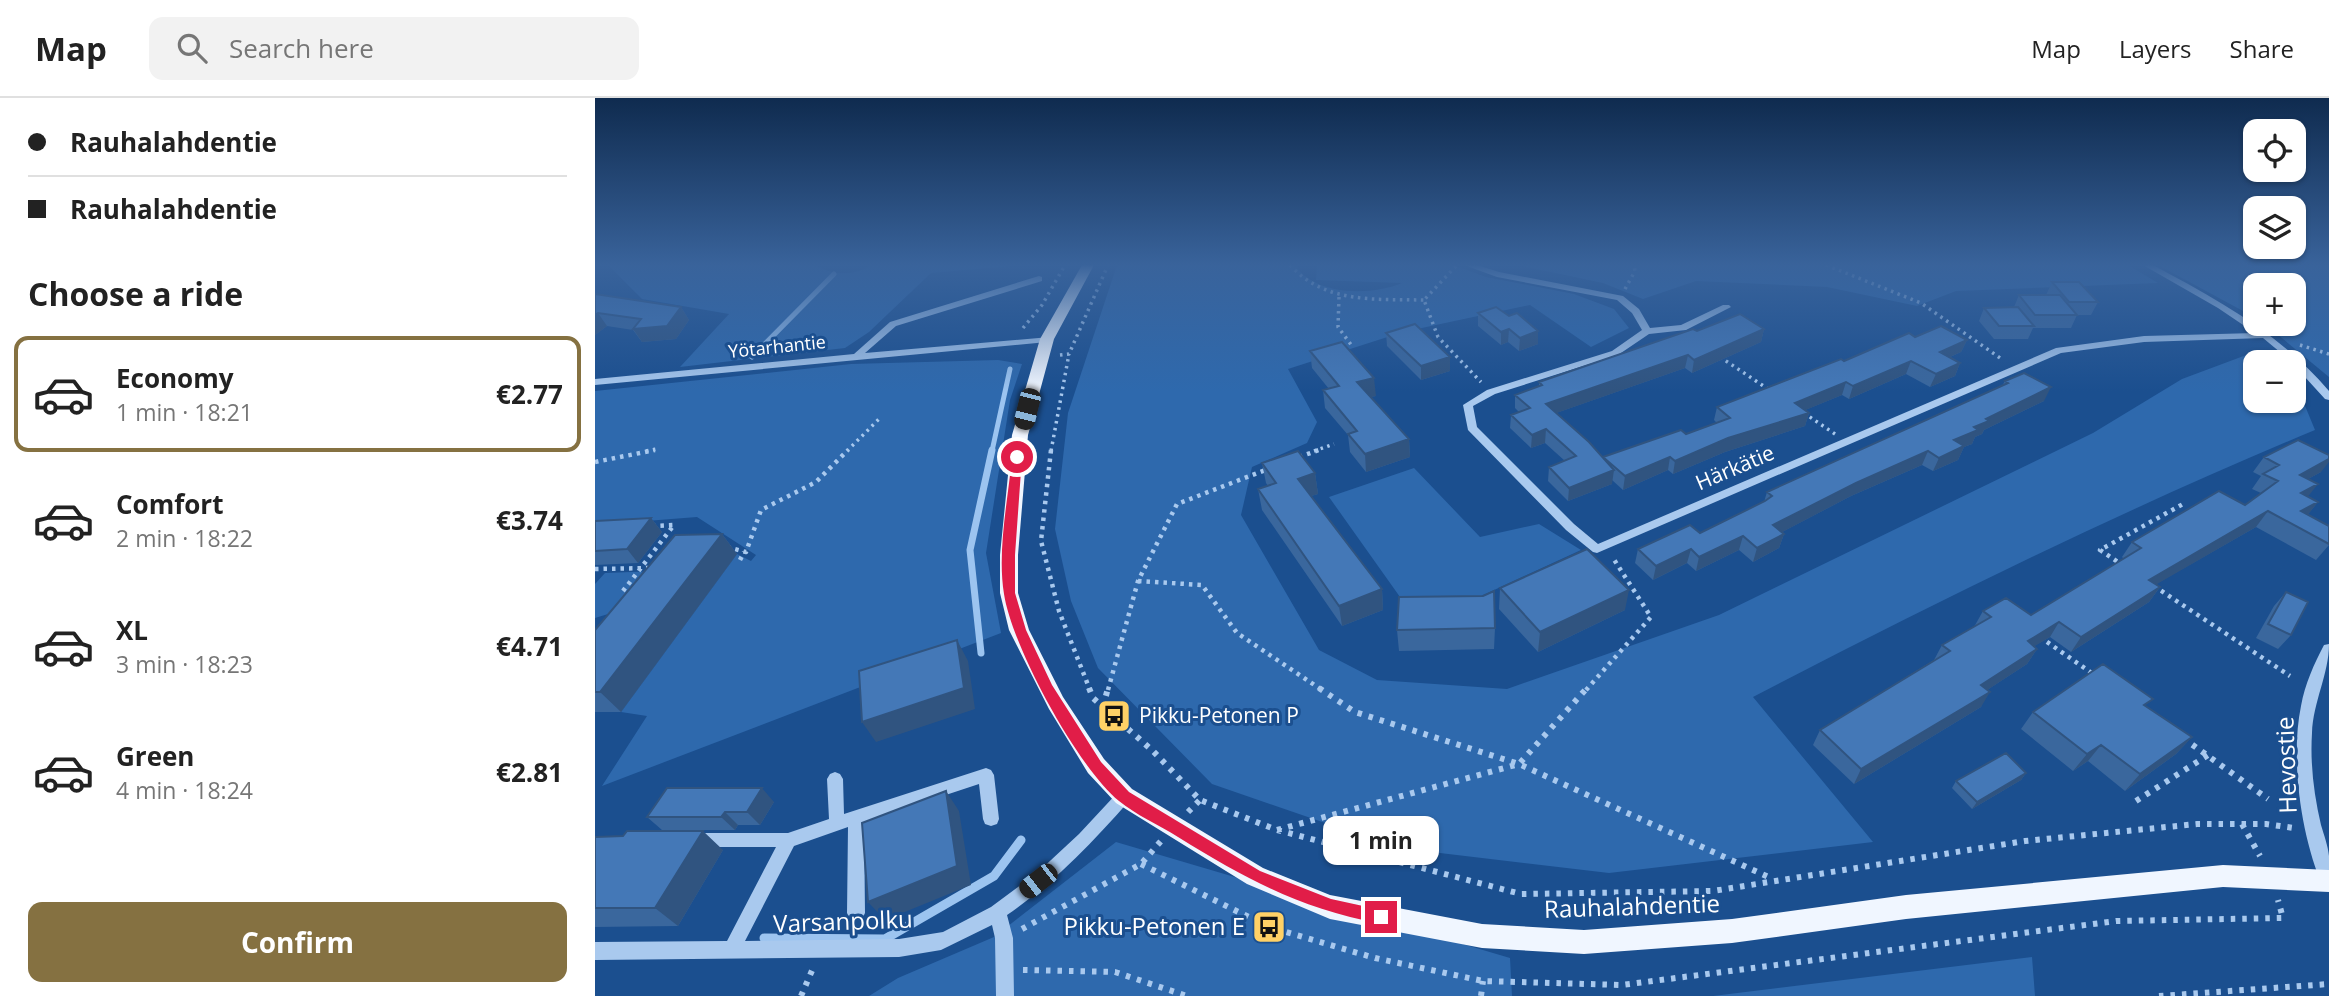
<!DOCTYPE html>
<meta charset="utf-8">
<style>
:root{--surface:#fff;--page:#f2f2f2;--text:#222;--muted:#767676;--line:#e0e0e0;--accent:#857141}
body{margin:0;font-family:"Open Sans",sans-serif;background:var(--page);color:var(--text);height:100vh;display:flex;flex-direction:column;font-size:26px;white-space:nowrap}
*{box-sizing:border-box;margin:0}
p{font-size:23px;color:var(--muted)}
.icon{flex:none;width:38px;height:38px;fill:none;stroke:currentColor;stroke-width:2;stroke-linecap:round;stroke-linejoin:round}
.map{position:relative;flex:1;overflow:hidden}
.side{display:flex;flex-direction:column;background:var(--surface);width:595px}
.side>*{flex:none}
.banner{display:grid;align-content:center;height:154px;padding:0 28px;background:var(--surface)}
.controls{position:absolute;left:1648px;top:21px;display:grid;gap:14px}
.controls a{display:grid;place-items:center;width:63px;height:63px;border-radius:14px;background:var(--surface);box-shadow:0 2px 5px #0004;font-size:35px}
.end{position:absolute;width:32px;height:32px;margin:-16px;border:9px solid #e11d48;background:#fff;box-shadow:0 0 0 4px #fff}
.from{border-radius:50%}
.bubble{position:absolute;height:49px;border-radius:14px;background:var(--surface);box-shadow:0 2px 5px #0004;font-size:23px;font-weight:700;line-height:49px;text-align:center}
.car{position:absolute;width:21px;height:42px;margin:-21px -10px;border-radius:9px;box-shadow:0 0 5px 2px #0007;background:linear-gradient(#222 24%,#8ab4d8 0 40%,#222 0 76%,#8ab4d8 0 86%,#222 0)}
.banner b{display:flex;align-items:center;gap:24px;height:66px;font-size:26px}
.banner b+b{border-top:2px solid var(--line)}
.banner i{width:18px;height:18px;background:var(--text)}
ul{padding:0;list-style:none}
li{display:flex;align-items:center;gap:21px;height:116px;margin:0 14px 10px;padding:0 14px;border:4px solid transparent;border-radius:14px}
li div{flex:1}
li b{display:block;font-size:26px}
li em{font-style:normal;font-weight:700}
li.active{border-color:var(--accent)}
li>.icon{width:63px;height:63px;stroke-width:1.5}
h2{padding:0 28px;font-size:32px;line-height:84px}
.action{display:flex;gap:14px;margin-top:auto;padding:14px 28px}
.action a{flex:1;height:80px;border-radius:14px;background:var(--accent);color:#fff;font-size:28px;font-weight:700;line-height:80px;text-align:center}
header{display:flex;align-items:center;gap:42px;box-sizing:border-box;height:98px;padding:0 35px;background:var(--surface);border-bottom:2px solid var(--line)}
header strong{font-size:33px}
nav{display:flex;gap:38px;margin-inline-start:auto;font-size:24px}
.search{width:490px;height:63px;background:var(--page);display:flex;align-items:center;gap:18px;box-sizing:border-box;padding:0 24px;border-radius:14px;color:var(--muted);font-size:26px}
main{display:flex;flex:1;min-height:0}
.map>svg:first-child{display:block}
.green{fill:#2e69ad}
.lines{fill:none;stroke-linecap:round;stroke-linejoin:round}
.stream-far2{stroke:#9cc4f0;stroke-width:5}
.stream-far1{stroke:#9cc4f0;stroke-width:7}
.stream{stroke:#9cc4f0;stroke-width:9}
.path-far2{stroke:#a9c9ee;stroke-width:3.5;stroke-dasharray:2.5 4.5;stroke-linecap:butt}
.path-far1{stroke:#a9c9ee;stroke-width:4.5;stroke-dasharray:3.5 5;stroke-linecap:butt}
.path{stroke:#a9c9ee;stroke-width:6;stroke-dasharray:4.5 7;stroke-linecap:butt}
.minor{fill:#a9c9ee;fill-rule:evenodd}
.major{fill:#f0f6ff;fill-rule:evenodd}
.wall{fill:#3a679d}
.shaded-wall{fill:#305480}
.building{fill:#4478b7;stroke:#305480;stroke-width:2}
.route{fill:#e11d48}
.labels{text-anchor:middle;stroke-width:6;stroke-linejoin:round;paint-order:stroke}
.far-street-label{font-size:18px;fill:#fff;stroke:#1b4f8f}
.street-label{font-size:21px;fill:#fff;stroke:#1b4f8f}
.poi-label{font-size:21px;fill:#fff;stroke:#1b4f8f;text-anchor:start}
.near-street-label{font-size:24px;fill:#fff;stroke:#1b4f8f}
.near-poi-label{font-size:24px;fill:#fff;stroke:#1b4f8f;text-anchor:end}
</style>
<header>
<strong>Map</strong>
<div class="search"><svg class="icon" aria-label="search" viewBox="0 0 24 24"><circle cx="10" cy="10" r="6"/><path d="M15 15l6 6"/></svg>Search here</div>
<nav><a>Map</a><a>Layers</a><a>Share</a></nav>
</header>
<main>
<section class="side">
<div class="banner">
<b><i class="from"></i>Rauhalahdentie</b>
<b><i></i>Rauhalahdentie</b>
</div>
<h2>Choose a ride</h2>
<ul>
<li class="active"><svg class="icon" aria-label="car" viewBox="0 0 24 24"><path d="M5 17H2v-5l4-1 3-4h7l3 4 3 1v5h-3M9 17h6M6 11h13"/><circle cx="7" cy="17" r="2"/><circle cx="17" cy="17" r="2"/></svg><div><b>Economy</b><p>1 min · 18:21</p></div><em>€2.77</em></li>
<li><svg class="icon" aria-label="car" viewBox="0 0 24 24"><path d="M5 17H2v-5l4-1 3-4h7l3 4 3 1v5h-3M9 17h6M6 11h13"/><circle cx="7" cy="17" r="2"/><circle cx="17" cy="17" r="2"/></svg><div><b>Comfort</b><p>2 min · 18:22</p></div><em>€3.74</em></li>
<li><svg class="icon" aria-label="car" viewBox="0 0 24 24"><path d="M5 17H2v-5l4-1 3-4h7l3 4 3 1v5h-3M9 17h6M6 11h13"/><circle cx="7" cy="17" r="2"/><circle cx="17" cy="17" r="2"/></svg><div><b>XL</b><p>3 min · 18:23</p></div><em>€4.71</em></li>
<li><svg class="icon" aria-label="car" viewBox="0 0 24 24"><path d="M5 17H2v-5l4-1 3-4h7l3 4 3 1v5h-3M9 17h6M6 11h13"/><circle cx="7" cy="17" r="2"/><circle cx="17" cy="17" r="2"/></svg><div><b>Green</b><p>4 min · 18:24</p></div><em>€2.81</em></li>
</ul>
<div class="action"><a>Confirm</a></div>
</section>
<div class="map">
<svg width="1734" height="898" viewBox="0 0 1734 898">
<rect width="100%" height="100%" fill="#1b4f8f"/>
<!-- green -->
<path class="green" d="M13 167H220C239 178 258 178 277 167H429L336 175 274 234 250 250 85 269 134 216 47 201Z
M522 167H700C720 198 776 198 807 185L721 182 722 167H858L891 179 979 196 1019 211 1034 230 996 249 935 207 808 234 693 271 722 324 712 345 657 369 646 417 724 552 782 582 912 591 1124 517 1498 335 1587 281 1662 253 1677 264H1661V303H1699V281L1720 332C1528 412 1342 503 1158 599L1278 744 1014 775 803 750 617 686 503 570 476 503 460 431 473 315Z
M922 167H1533L1563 185 1361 193 1322 208 1232 189 1101 183 1048 201 1008 185Z
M1563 167H1734V279L1670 226H1699V187H1661V220Z
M403 262 427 266 415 302 391 455 406 535 7 688 52 618 26 614 142 456 156 463 161 457 102 419 0 427V293L256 266Z
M819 370 885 439 944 426 986 452 884 499H805L734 399Z
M63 473 36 509 0 520V486L10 475Z
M521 744 915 860 917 898H274L303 880 399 839Z
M1437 859 1440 898H1118Z"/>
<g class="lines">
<!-- stream-far2 -->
<path class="stream-far2" d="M157 259 239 176
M397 353 415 271"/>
<!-- stream-far1 -->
<path class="stream-far1" d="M386 555 375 452 397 352"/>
<!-- stream -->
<path class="stream" d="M169 840 290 841 399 778 426 742"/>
<!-- path-far2 -->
<path class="path-far2" d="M695 167C730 206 781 201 829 202
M1231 167 1326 205 1408 262
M861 168 829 202 843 239 886 284
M1030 191 1040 173 1039 167
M744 199 743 229 757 248
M428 230 447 207 470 167
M1705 247 1734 256
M465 257 474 256 513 167
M1125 259 1176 293
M1209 315 1240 336
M51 353 62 351
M252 353 285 320
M456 353 474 256
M719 353 739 346"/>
<!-- path-far1 -->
<path class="path-far1" d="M456 352 446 443 464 513 495 592
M704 359 724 352
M0 364 60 352
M132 449 151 454 166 412 221 384 253 352
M145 462 149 454
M1529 468 1505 452 1588 406
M0 471 55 470
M543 483 607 487 642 535 727 592
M1559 488 1695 578
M28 493 79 427 58 428
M1445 539 1498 576
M513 592 543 483 582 406 673 371
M991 592 1056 519 1018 460"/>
<!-- path -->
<path class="path" d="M494 590 498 600 558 653 605 702 682 732 926 796 1118 793 1430 743 1602 726H1671L1699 730
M724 590 760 614 924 666 1178 781
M508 609 513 590
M1588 640 1673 701
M1541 703 1613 657
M593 714 605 702
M1647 726 1665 758
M682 732 924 666 992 590
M546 766 674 829 780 860 888 883 1027 887 1521 823 1688 820 1683 802
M427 831 546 766 566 743
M428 872 520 874 592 898
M206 898 219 868
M886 898 888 883
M1564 898 1734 886"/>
<!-- minor -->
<path class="minor" d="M869 167H882L904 174 1028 198 1044 211 1055 230 1086 227 1128 207H1134L1136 209 1091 232 1054 236 1023 257 900 296 878 308 882 329 979 426 1003 446 1461 250 1549 238 1660 235 1623 210 1548 167H1558C1623 202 1686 236 1734 293V302L1730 301 1699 267V264H1697L1668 240 1549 244 1466 255 1002 455 998 454 971 432 873 332 868 307 892 292 1017 253 1047 232 1037 215 1022 202 902 179Z
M444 178 447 179V183L301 228 270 255 455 239V243L452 244 0 287V281L259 256 295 224Z
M1734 546C1734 576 1718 604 1717 635 1715 666 1719 697 1726 727 1729 737 1733 748 1734 758 1734 769 1734 780 1734 791L1728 789C1706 739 1695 661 1706 608 1710 586 1719 566 1729 547Z
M391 670 396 672 399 677 404 721 402 726 396 728 390 726 388 721 384 686 269 724 270 815 267 821 261 823 255 821 252 815 253 729 199 748 150 843 304 841 348 834 396 809 442 775 484 736 524 693 529 691 534 693 537 698 534 703C497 745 459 785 412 817L418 840 419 898H401L400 840 397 827 346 852 304 859 0 862V844L132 843 181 749H103L97 747 95 742 97 737 103 735H193L234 721 232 681 235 676 240 674 245 676 248 681 249 716Z"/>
<!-- major -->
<path class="major" d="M487 167H499L459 241 433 337 423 457V495L434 532 468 599 509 661 537 691 668 770 735 797 887 826 989 832 1137 821 1311 797 1628 767 1734 772V794L1628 789 1311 821 1137 845 989 856 887 850 735 821 652 786 521 705 493 675 454 611 414 532 405 495V457L417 337 445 241Z"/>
</g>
<!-- wall -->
<path class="wall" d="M1457 184 1503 204 1496 217H1482L1476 230H1438L1433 241H1399L1384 223 1389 210 1419 209 1424 197H1451Z
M0 196 86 209 94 222 81 241 47 244 38 232 12 228 0 237Z
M883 215 914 218 943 233V246L924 253 913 244 906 247 883 228Z
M1169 231 1166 244 1097 275 1090 270 961 315 1008 360 1091 336 1122 325 1119 322 1122 309 1249 263 1320 239 1372 242 1366 254 1355 259 1365 265 1360 278 1335 289 1311 276 1254 301 1247 297 1210 312 1214 315 1210 328 1130 354 1078 376 1073 372 1028 392 1017 382V386L973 403 953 383 954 369 970 363 950 345 936 350 915 330 916 317 924 314 920 310V297L944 289V284L1102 233Z
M791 235 855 259V273L826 282 792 248Z
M715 253 781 298 775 299 814 341 815 359 771 374 755 354 753 337 730 310 728 292 734 291 717 270Z
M1410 283 1449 303 1389 332 1387 336 1380 339 1377 346 1369 349 1363 362 1338 373 1327 367 1256 398 1187 434 1189 436 1184 450 1158 464 1144 452 1101 473 1092 465 1058 482 1040 465 1043 451 1105 435 1169 404 1172 394 1407 288Z
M1669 359 1726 374 1713 381V398L1723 404 1713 416 1734 447 1721 462 1661 429 1561 486 1565 489 1554 504 1476 554 1455 539 1439 548 1442 551 1432 566 1392 592 1386 609 1259 686 1218 647 1225 632 1339 562 1347 547 1379 529 1388 513 1436 517 1529 461 1527 459 1537 444 1650 407 1666 395 1657 391 1666 378 1658 374Z
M667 365 720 375 723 396 716 398 787 491 788 512 747 528 667 412 663 391 673 388 671 385Z
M56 420 67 434 43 465 0 467V423Z
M127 436 142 456 26 614H0V532Z
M905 490 1030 512 943 554 904 511Z
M1691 494 1696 537 1683 551 1661 540 1679 508Z
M900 530 899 551 804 553 802 532Z
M1552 609 1597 639 1581 656 1530 693 1493 663 1478 673 1426 631 1438 614Z
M1431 675 1426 682 1377 711 1357 690 1361 683Z
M179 704 165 727H143L140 732H67L52 719Z
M0 739 128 752 83 828 0 829Z"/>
<!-- shaded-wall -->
<path class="shaded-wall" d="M86 209 94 222 81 241 47 244 38 231Z
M3 215 12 228 0 237V217Z
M914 231 913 244 906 247V234Z
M1169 231 1166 244 1097 275 1099 262Z
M943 233V246L924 253 925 240Z
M1372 242 1366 254 1339 266 1345 254Z
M1093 257 1090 270 950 319 951 306Z
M855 259V273L826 282V268Z
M1316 263 1311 276 1254 301 1258 288Z
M1365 265 1360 278 1335 289 1341 276Z
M779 280 781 298 763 302 762 284Z
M1251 284 1247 297 1196 318 1200 305Z
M1456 289 1449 303 1389 332 1387 336 1380 339 1377 346 1369 349 1363 362 1338 373 1344 360 1359 342 1391 321Z
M1214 315 1210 328 1130 354 1078 376 1080 363 1133 340Z
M951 331 950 345 936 350 937 337Z
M814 341 815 359 771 374 770 356Z
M1333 353 1327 367 1256 398 1174 441 1178 427 1261 385Z
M1075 359 1073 372 1028 392 1030 378Z
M1734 361V364L1726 374 1693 392 1705 377Z
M1019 372 1017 386 973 403 974 390Z
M720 375 723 396 706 401 703 381Z
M1723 386 1711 401 1706 395Z
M1723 404 1711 419 1706 413Z
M1673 413 1661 429 1543 497 1554 482Z
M56 420 67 434 43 465 32 451Z
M127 436 142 456 26 614 5 594Z
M1189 436 1184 450 1158 464 1162 450Z
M1148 438 1144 452 1101 473 1104 459Z
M1096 451 1092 465 1058 482 1061 468Z
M1565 489 1554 504 1476 554 1486 539Z
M787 491 788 512 747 528 744 508Z
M1034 492 1030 512 943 554 945 534Z
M1464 524 1455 539 1423 558 1433 543Z
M362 542 373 563 380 611 281 644 267 624Z
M1442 551 1432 566 1377 602 1386 587Z
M1395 594 1386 609 1259 686 1266 671Z
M1597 639 1581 656 1530 693 1545 676Z
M1506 647 1493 663 1478 673 1492 656Z
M1431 675 1426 682 1377 711 1382 704Z
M167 690 179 704 165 727 152 714Z
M351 693 364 713 376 787 290 822 273 804Z
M130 714 143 727 140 732 126 719Z
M108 733 128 752 83 828 60 810Z"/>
<!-- building -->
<path class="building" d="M1457 184H1484L1503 204H1474Z
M0 196 86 209 72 228 38 231 46 221 3 215 0 217Z
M1424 197H1465L1482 217H1440Z
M901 209 914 218 922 215 943 233 925 240 914 231 906 234 883 215Z
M1423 209 1439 228H1404L1389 210Z
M1145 216 1169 231 1099 262 1093 257 951 306 994 344 1019 372 974 390 954 369 981 358 951 331 937 337 916 317 935 310 920 297 947 287 944 284 1098 231 1102 233Z
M820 226 855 259 826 268 791 235Z
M1346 228 1372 242 1345 254 1365 265 1341 276 1316 263 1258 288 1251 284 1200 305 1214 315 1133 340 1080 363 1075 359 1030 378 1008 359 1086 332 1091 336 1135 320 1122 309 1246 261 1249 263 1314 235 1320 239Z
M747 244 779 280 762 284 814 341 770 356 753 336 762 333 728 292 744 288 715 253Z
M1429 275 1456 289 1391 321 1394 323 1379 329 1383 332 1359 342 1369 348 1344 360 1333 353 1261 385 1178 427 1189 436 1162 450 1148 438 1104 459 1096 451 1061 468 1043 451 1095 427 1105 435 1170 403 1177 398 1172 394 1413 285 1410 283Z
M1703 342 1734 357V361L1705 377 1723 386 1706 395 1723 404 1706 413 1734 428V446L1673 413 1554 482 1565 489 1486 539 1464 524 1433 543 1442 551 1386 587 1395 594 1266 671 1225 632 1355 553 1347 547 1396 519 1388 513 1411 500 1436 517 1546 450 1537 444 1624 393 1650 407 1683 383 1668 376 1684 367 1669 359Z
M703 353 720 375 703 381 787 491 744 508 663 391 681 385 667 365Z
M56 420 32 451 0 453V423Z
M127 436 5 594H0V532L80 437Z
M992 451 1034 492 945 534 905 490Z
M899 493 900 530 802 532 804 499 888 498Z
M1691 494 1713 504 1696 537 1673 526Z
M362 542 369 590 267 624 264 573Z
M1508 566 1558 601 1549 607 1597 639 1545 676 1506 647 1492 656 1438 614Z
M1411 655 1431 675 1382 704 1361 683Z
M72 690H167L152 714H130L126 719H52Z
M351 693 362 768 273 804 267 725Z
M32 733H108L60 810H0V739L28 738Z"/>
<!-- sky -->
<linearGradient id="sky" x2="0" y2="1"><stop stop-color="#0f2b4f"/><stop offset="0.57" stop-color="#39639b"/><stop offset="1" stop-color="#39639b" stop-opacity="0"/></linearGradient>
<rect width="1734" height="293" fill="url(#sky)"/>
<!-- route -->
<path class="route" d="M422 356 427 359 420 457V495L431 532 457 587 506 664 534 694 665 773 736 801 791 813V824L786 826C704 810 653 782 583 739 564 727 541 717 524 703 483 670 417 549 409 496 402 453 413 402 417 359Z"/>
<!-- icons -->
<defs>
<symbol id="bus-square" viewBox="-11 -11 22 22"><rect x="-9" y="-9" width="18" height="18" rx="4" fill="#ffd166" stroke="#1b4f8f"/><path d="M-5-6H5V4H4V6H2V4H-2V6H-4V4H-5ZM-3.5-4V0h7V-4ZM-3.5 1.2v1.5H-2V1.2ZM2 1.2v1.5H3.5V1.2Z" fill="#111"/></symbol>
</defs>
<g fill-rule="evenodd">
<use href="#bus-square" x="500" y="599" width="38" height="38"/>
<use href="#bus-square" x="655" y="810" width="38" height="38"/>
</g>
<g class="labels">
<!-- far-street labels -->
<g class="far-street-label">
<text transform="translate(182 249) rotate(-6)" y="6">Yötarhantie</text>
</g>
<!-- street labels -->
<g class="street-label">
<text transform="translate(1140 370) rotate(-23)" y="7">Härkätie</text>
</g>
<!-- poi labels -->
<g class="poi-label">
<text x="544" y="625">Pikku-Petonen P</text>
</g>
<!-- near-street labels -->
<g class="near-street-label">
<text transform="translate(1692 667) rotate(-92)" y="8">Hevostie</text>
<text transform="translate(1037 809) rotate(-2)" y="8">Rauhalahdentie</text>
<text transform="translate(248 824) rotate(-2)" y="8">Varsanpolku</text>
</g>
<!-- near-poi labels -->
<g class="near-poi-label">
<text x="650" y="837">Pikku-Petonen E</text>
</g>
</g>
</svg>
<div class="controls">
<a><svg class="icon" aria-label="locate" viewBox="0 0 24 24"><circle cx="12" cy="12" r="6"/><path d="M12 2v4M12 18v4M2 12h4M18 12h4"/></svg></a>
<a><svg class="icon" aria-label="layers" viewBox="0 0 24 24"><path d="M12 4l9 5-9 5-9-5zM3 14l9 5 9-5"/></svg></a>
<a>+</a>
<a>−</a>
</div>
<i class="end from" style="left:422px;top:359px"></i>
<i class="end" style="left:786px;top:819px"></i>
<div class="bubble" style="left:728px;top:718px;width:116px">1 min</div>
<i class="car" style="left:432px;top:311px;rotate:194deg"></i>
<i class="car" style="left:443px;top:783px;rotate:232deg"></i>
</div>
</main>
